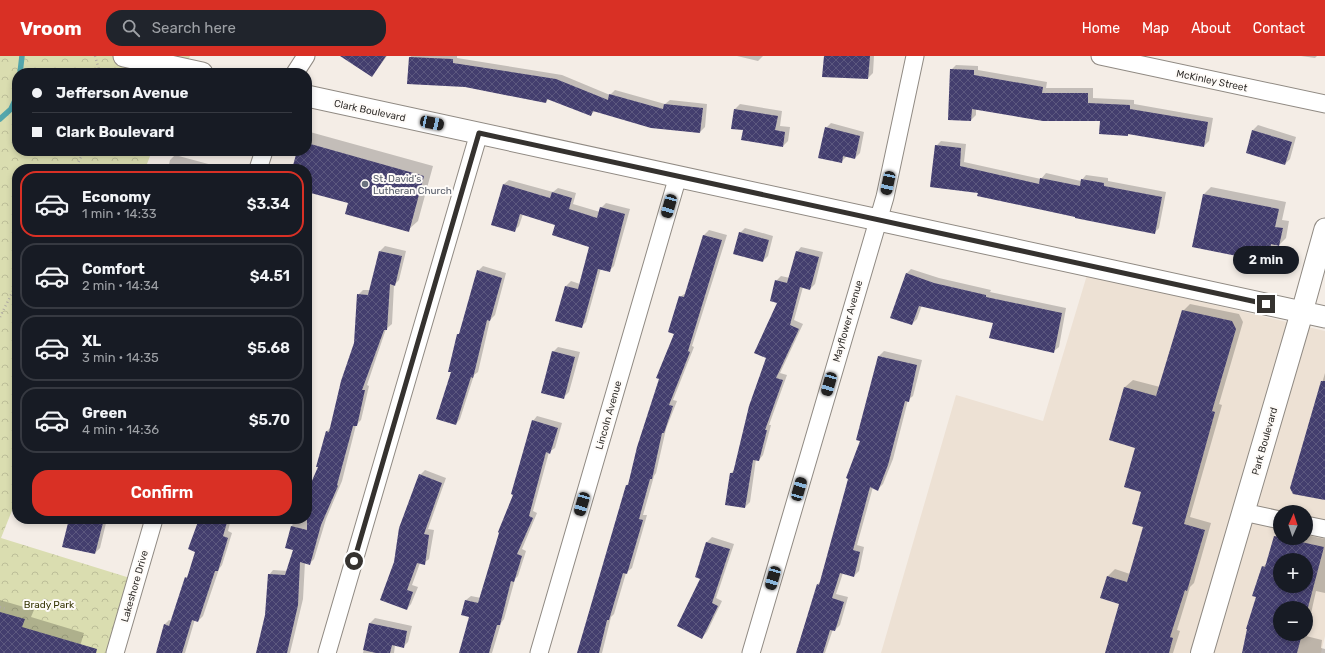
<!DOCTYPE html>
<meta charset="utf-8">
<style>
:root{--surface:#171b24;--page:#20242c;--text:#f1f3f6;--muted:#9ea1a6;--line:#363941;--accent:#d93025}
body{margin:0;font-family:Rubik,sans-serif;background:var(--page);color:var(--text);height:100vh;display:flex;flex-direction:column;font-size:15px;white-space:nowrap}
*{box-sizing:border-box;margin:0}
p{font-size:13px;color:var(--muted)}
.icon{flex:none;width:22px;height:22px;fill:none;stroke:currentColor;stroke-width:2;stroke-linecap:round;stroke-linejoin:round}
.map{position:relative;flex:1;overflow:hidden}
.panel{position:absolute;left:12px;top:108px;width:300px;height:360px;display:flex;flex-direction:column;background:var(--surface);border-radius:16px;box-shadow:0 2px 6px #0003}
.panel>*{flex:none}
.banner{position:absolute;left:12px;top:12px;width:300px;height:88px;border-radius:16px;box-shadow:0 2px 6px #0003;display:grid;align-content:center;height:88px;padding:0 20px;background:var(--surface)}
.needle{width:26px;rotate:3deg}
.buttons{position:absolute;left:1273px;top:449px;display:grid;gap:8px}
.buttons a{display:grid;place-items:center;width:40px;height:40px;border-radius:50%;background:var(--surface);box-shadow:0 2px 6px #0003;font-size:20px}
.end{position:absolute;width:18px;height:18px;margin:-9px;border:5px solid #35322f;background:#fff;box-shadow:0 0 0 2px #fff}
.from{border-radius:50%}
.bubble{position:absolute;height:28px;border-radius:14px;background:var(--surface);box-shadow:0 2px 6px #0003;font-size:13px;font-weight:600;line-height:28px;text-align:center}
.car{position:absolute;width:12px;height:24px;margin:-12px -6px;border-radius:5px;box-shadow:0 0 3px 1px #0007;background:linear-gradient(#222 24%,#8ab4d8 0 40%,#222 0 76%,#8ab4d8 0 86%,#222 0)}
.banner b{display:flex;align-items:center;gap:14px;height:38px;font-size:15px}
.banner b+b{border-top:1px solid var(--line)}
.banner i{width:10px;height:10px;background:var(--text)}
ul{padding:7px 0 0;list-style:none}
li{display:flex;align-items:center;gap:12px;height:66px;margin:0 8px 6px;padding:0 12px;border:2px solid var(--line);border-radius:16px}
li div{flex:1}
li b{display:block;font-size:15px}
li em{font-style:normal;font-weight:600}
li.on{border-color:var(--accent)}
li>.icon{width:36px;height:36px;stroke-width:1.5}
.button{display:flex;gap:8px;margin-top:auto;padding:8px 20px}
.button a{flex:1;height:46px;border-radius:16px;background:var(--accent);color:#fff;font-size:16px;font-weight:600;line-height:46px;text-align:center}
header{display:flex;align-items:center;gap:24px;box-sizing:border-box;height:56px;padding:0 20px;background:var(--accent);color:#fff}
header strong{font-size:19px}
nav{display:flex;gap:22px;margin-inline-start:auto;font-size:14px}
.search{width:280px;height:36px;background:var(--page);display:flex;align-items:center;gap:10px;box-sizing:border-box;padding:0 14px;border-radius:16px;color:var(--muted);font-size:15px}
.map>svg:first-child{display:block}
.built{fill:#ede1d4;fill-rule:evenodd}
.park{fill:url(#park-crowns)}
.shadow{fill:#0003;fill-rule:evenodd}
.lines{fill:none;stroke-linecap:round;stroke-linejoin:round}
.stream{stroke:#53a6ac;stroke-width:5.5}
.building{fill:url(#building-cross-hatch);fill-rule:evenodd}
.minor-casing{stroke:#908a83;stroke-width:19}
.tertiary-casing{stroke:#908a83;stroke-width:23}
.secondary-casing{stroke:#908a83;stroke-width:24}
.path{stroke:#b0aba5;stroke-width:2.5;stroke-dasharray:1 3;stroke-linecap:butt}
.minor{stroke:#fff;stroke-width:17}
.tertiary{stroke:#fff;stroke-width:21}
.secondary{stroke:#fff;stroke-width:22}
.route{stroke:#35322f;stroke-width:5}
.worship-dot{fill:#6b7280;stroke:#fefbf8;stroke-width:1.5}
.labels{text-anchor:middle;stroke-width:4;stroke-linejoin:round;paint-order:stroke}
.street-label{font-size:10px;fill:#35322f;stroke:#fefbf8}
.worship-label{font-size:10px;fill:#5b616d;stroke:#fefbf8;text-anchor:start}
.park-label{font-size:10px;fill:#373706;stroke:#fefbf8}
</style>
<header>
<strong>Vroom</strong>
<div class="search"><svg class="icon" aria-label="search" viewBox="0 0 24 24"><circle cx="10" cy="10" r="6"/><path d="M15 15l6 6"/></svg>Search here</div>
<nav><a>Home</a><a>Map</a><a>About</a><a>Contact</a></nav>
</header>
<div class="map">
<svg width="1325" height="597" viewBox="0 0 1325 597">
<defs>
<pattern id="park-crowns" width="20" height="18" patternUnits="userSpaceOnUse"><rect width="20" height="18" fill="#daddb0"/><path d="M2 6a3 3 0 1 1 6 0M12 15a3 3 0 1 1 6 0" fill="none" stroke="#bcbe98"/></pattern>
<pattern id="building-cross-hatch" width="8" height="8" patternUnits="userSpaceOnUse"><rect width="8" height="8" fill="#433e6e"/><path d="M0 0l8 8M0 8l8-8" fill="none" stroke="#5c587f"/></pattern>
</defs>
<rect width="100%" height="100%" fill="#f4ede6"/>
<!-- built -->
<path class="built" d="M1087 219 1325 275V580L1321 597H881L956 339 1043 365ZM1280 456H1306V482H1280ZM1280 504H1306V530H1280ZM1280 552H1306V578H1280Z"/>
<!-- park -->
<path class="park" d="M0 0H190L183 17H17V95H152L145 113H17V442L1 482 130 522 108 597H0Z"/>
<!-- shadow -->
<path class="shadow" d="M357 0H387L372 20Z
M411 0H457V2L562 19 610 39 615 34 665 48 670 44 707 48 705 71 700 76 595 55 590 59 549 42 546 46 410 2Z
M737 0H763L758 5Z
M825 0H874L873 17 868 22 823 20Z
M1301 0H1317L1315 2Z
M956 9 978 10V14L1047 26 1046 32H1093V42L1134 44V48L1213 62 1209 85 1204 90 1129 77 1128 79 1101 64 976 53V59L971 64 951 14Z
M740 48 782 55 780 70 790 71 788 85 783 90 744 74 735 53Z
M831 67 864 76 860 97 855 102 847 100 841 106 826 72Z
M1258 69 1296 81 1290 103 1285 108 1247 96 1253 74Z
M310 76 433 110 418 165 408 174 350 146 307 135V113H293L298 95H307V79Z
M941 85 966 88 964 106 1041 123 1046 117 1081 125 1086 119 1108 122V125L1166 136 1159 172 1154 177 1076 160 979 136 936 90Z
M175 99 212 109 211 113H168L170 104Z
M509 124 553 136 558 132 576 137 573 148 600 156 601 152 606 147 630 153 614 210 609 215 601 212 586 266 581 271 556 264 566 230 571 225 580 228 591 190 556 168 523 158 519 170 514 175 504 128Z
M1211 131 1286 146 1282 164 1289 165 1286 182 1279 189 1276 188 1274 198 1267 205 1204 138Z
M745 172 773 180 768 200 763 205 740 177Z
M709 174 727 179 692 290 694 291 673 344 677 345 666 373 656 417 654 420 643 459H647L632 512 626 517 614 558 611 561 602 597H579L627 429 629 426 675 277 680 241 687 236 704 179Z
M385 190 406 195 399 224 394 229 392 268 386 273 367 329 369 330 361 364 356 369 342 425 326 463 314 503 309 508 305 506 303 543 290 597H257L266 559 269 519 273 514 288 515 294 494 286 491 294 463H307V439L319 411 326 376 332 370 355 287 358 239 363 234H370L380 195Z
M801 191 823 196 815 228 810 233 803 231 794 264 803 268 780 317 787 319 769 369H771L763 399 759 404 756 403 750 446 745 451 731 417 736 412 767 301 779 246 776 225 781 220 790 222 797 196Z
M483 210 506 217 495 259 490 264 478 316 474 319 460 363 456 368 452 316 458 279 461 276 478 215Z
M911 213 939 222 991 234 990 236 1066 252 1059 291 1054 295 994 266 922 249 917 263 912 268 906 218Z
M1190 248 1239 258 1243 266 1219 348 1222 349 1190 461 1211 467 1194 527 1190 531 1177 574 1180 575 1173 597H1106L1121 548 1107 521 1115 513 1130 518 1144 471 1143 435 1136 391 1110 384 1125 331 1133 324 1160 331 1183 255Z
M558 291 580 296 569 336 564 341 553 296Z
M884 295 922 304 913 340 908 344 893 403 883 428 878 433 873 431 857 489 864 491 859 515 854 520 843 517 836 538 848 541 840 569 835 574 833 573 825 597H796L818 528 822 524 861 384 879 300Z
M1325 317V443L1291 432Z
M537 360 562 367 555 392 549 396 533 455 537 457 522 493 526 495 518 520 515 523 504 563 501 567 492 597H460L471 561 466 544 471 540 481 542 515 438 533 365Z
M425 414 446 422 428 473 434 474 429 503 424 507H420L412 529 418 531 411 548 407 553 395 506 420 419Z
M70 463H107L100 492 95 497Z
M200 463H231L228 475 232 477 222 509 219 513 203 560 198 565 195 563 185 597H157L164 569 169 564 172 565 186 522 189 518 196 495Z
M1280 476V482H1306V479L1325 483V537L1316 535 1306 580 1322 584 1321 592 1325 593V597H1244L1263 511 1268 506 1275 481ZM1280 504H1306V530H1280ZM1280 552H1306V578H1280Z
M712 481 734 488 716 542 722 545 707 576 702 581V522L696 520 707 486Z
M0 544 34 554 31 561 84 577 78 597H0Z
M375 562 412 570 408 586 403 591 395 589 394 597H363L370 567Z"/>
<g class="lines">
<!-- stream -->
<path class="stream" d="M20 17 22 0
M0 63 11 53 17 40"/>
</g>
<!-- building -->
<path class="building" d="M340 0H386L372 21Z
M824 0H870L868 23 822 21Z
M409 1 453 3V7L556 23 608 44 609 38 663 53 664 48 703 52 700 77 651 72 593 55 591 60 547 43 546 47 465 31 407 28Z
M950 13 974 14V19L1043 31 1042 37H1088V47L1130 49V53L1208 66 1204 91 1128 78V80L1099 78 1100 65H1043L972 53 971 65 948 64Z
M734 53 778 60 775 74 785 76 783 91 741 84 743 74 731 73Z
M825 71 860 80 855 103 843 100 842 107 818 102Z
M1252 74 1292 86 1285 109 1246 97Z
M307 87 424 120 409 176 345 158 348 147 307 136V113H292L297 95H307Z
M935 89 961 92 960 110 1039 128 1040 122 1080 130 1081 123 1104 127V130L1162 141 1155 178 1075 162V161L977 140 978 137 930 131Z
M503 128 550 142 552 136 572 142 569 153 597 162 600 151 625 158 610 216 598 213 582 272 555 265 565 230 578 233 589 191 552 179 555 169 520 158 515 176 491 169Z
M1203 138 1279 153 1275 171 1283 172 1279 190 1271 188 1267 206 1192 191Z
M739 176 769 184 763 206 733 198Z
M703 179 722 184 688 295 690 296 669 349 673 350 664 377H662L652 423H650L639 463 643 464 627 518 623 517 609 564H607L599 597H577L626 429H628L637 391 659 323 656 322 674 278 668 276 679 240 684 241Z
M379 195 402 200 395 230 390 228 387 274H384L362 334H365L357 370H353L337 429 338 430 321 469 310 509 300 506 298 549 287 597H256L265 559 268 518 285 519 293 494 285 492 291 470 307 474V436L318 411H316L326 375 329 376 341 325 354 287 357 238 368 239Z
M796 195 819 201 810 234 800 231 790 269 799 273 776 322 783 324 765 374H767L759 405 753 404 745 452 725 449 730 417H733L749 350 766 302 754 297 777 247 770 245 775 224 787 227Z
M477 214 502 222 490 265 487 264 473 322 471 321 456 369 436 363 451 316H448L457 278H459Z
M906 217 934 227 986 239V241L1062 257 1054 297 989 282 993 267 919 250 912 269 890 262Z
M1182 254 1232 265 1236 273 1212 355 1215 356 1184 468 1205 474 1187 535 1185 534 1170 581 1173 582 1169 597H1105L1119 548 1100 542 1107 520 1127 526 1143 471 1132 468 1141 436 1124 431 1135 392 1109 384 1124 331 1156 340Z
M552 295 575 301 564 343 541 337Z
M878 300 917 309 909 346 905 345 888 409 878 435 870 431 853 494 860 496 854 521 840 517 832 542 844 546 835 575 830 574 823 597H796L817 528 819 529 848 423 846 422 860 385 856 384Z
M1321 325H1325V444L1293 438 1290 432Z
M532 364 558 372 550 398 546 396 529 460 533 462 517 498 522 500 514 526 511 525 500 569H497L489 597H459L469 561 461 559 465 544 478 547 499 477 498 476 513 439 511 438Z
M419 418 442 427 424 478 429 479 425 509 417 507 407 534 413 536 407 554 380 544 394 506 399 472Z
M69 463H104L95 498 62 491Z
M199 463H228L223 480 228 482 218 515H215L198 566 192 564 182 597H156L164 568 169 570 185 521 187 522 195 496 188 493Z
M1274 480 1324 491 1306 559V552H1280V578H1302L1297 597H1242L1247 573H1246L1256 541 1252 540 1262 510 1265 511ZM1280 504H1306V530H1280Z
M706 486 730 493 712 547 718 550 702 583 677 570 700 523 695 521Z
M0 556 25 563 22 571 97 593 96 597H0Z
M369 567 407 575 404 592 392 589 390 597H376L363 594Z"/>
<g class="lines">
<defs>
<path id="minor" d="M1100 0 1325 48
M295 17 306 0
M258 113 264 95
M1243 456 1280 464
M1306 469 1325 473
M115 597 154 463
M327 597 479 77
M539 597 678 120
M751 597 885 141 915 0"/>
<path id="tertiary" d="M124 0 202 17
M307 40 1325 261
M1302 256 1325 173"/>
<path id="secondary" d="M1202 597 1302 256"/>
</defs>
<!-- minor casing -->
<use href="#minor" class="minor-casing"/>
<!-- tertiary casing -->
<use href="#tertiary" class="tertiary-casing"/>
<!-- secondary casing -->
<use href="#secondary" class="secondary-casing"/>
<!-- path -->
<path class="path" d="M95 0 100 17
M75 113 84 95
M0 261 17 227
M0 551 6 553"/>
<!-- minor -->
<use href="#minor" class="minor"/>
<!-- tertiary -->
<use href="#tertiary" class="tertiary"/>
<!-- secondary -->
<use href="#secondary" class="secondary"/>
</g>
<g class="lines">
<!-- route -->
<path class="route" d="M354 505 479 77 1266 248"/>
</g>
<!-- markers -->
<circle class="worship-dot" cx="365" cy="128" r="4"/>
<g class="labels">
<!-- street labels -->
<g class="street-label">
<text transform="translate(1212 24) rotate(12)" y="4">McKinley Street</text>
<text transform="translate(370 54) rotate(12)" y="4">Clark Boulevard</text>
<text transform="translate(847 265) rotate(-74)" y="4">Mayflower Avenue</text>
<text transform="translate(608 359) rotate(-74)" y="4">Lincoln Avenue</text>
<text transform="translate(1264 385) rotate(-74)" y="4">Park Boulevard</text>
<text transform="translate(134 530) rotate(-74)" y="4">Lakeshore Drive</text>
</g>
<!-- worship labels -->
<g class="worship-label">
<text x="373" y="126">St. David's<tspan x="373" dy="12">Lutheran Church</tspan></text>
</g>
<!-- park labels -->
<g class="park-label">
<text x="49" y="552">Brady Park</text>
</g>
</g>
</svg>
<div class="buttons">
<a><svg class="needle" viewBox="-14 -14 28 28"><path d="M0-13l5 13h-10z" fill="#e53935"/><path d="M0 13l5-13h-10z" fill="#9ea1a6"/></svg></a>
<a>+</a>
<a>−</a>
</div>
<i class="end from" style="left:354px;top:505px"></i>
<i class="end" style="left:1266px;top:248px"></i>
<div class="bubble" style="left:1233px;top:190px;width:66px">2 min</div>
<i class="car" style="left:432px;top:67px;rotate:102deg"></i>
<i class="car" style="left:888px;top:127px;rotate:192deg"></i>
<i class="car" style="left:669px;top:150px;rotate:196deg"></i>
<i class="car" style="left:829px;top:328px;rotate:196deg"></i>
<i class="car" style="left:799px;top:433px;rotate:16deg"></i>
<i class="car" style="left:582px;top:448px;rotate:196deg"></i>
<i class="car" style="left:773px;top:522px;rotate:196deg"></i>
<div class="banner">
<b><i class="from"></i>Jefferson Avenue</b>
<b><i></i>Clark Boulevard</b>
</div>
<section class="panel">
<ul>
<li class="on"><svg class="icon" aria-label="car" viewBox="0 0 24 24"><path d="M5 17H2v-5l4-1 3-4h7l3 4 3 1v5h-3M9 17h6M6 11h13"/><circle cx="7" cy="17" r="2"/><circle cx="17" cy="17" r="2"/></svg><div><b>Economy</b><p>1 min · 14:33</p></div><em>$3.34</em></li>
<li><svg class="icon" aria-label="car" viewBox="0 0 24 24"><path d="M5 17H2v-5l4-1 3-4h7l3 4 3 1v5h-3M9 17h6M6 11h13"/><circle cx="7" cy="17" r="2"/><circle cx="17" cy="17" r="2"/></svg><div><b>Comfort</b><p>2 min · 14:34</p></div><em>$4.51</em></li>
<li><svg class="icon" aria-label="car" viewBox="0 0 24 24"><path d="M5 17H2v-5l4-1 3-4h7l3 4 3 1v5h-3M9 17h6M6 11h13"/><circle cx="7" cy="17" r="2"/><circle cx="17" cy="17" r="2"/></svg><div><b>XL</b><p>3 min · 14:35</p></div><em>$5.68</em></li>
<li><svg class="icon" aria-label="car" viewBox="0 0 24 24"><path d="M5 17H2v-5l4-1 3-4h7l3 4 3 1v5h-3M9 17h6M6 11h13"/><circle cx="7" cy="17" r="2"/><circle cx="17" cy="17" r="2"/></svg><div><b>Green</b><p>4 min · 14:36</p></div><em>$5.70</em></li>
</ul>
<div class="button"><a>Confirm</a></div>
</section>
</div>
